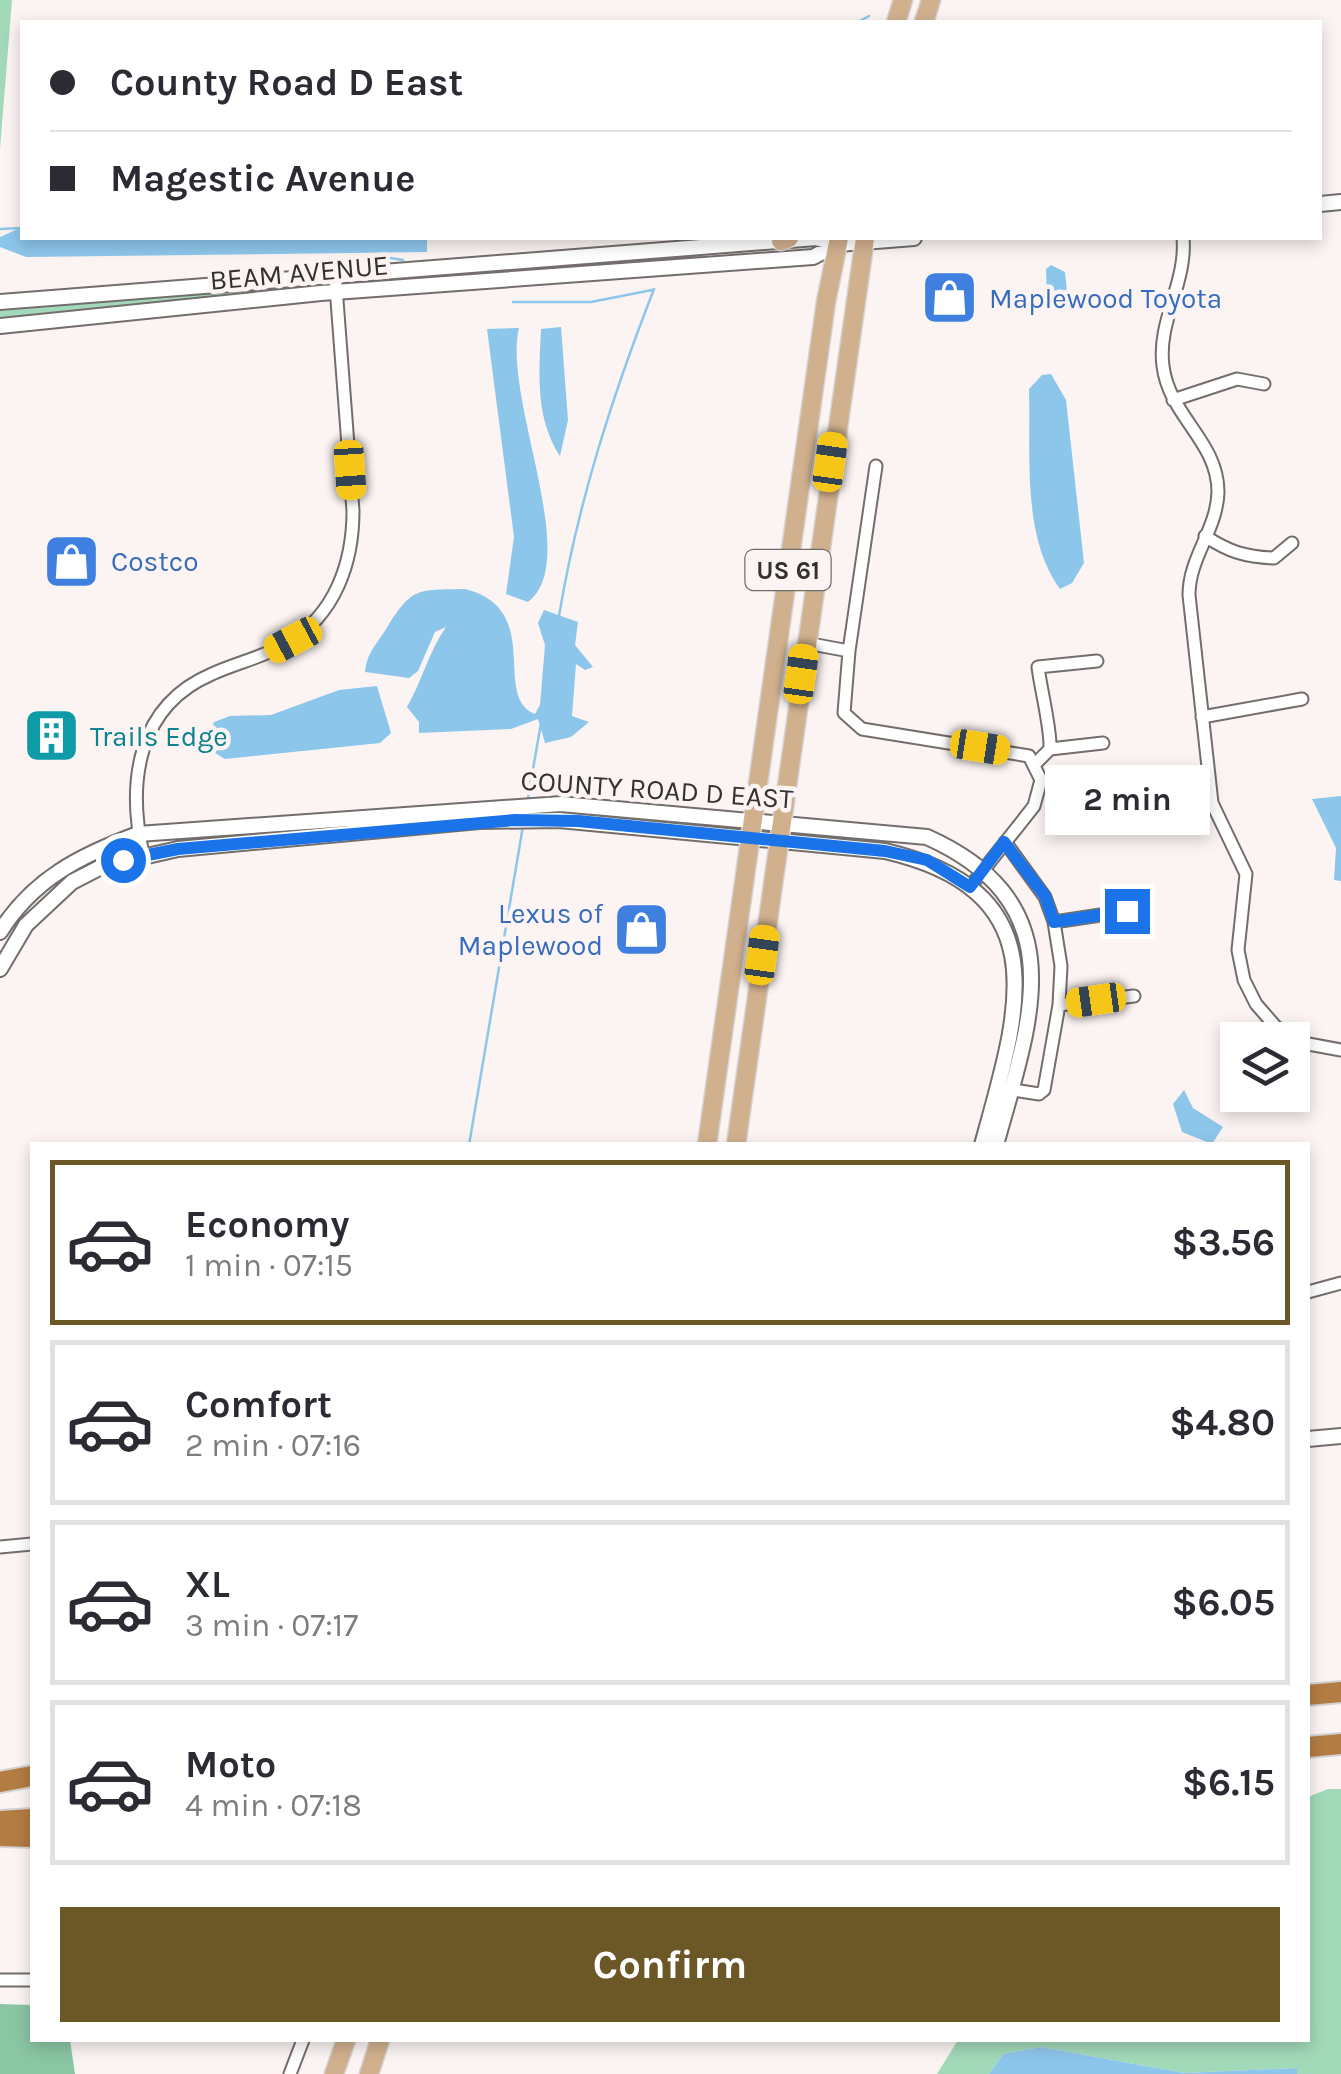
<!DOCTYPE html>
<meta charset="utf-8">
<style>
:root{--surface:#fff;--page:#f7f7f7;--text:#2b2b33;--muted:#7c7c81;--line:#e1e1e2;--accent:#6c5827}
body{margin:0;font-family:Karla,sans-serif;background:var(--page);color:var(--text);height:100vh;display:flex;flex-direction:column;font-size:38px;white-space:nowrap}
*{box-sizing:border-box;margin:0}
p{font-size:32px;color:var(--muted)}
.icon{flex:none;width:55px;height:55px;fill:none;stroke:currentColor;stroke-width:2;stroke-linecap:round;stroke-linejoin:round}
.map{position:relative;flex:1;overflow:hidden}
.details{position:absolute;left:30px;top:1142px;width:1280px;height:900px;display:flex;flex-direction:column;background:var(--surface);border-radius:0px;box-shadow:0 5px 15px #0003}
.details>*{flex:none}
.banner{position:absolute;left:20px;top:20px;width:1302px;height:220px;border-radius:0px;box-shadow:0 5px 15px #0003;display:grid;align-content:center;height:220px;padding:0 30px;background:var(--surface)}
.buttons{position:absolute;left:1220px;top:1022px;display:grid;gap:20px}
.buttons a{display:grid;place-items:center;width:90px;height:90px;border-radius:0px;background:var(--surface);box-shadow:0 5px 15px #0003;font-size:50px}
.end{position:absolute;width:45px;height:45px;margin:-22px;border:12px solid #1a73e8;background:#fff;box-shadow:0 0 0 5px #fff}
.from{border-radius:50%}
.bubble{position:absolute;height:70px;border-radius:0px;background:var(--surface);box-shadow:0 5px 15px #0003;font-size:32px;font-weight:700;line-height:70px;text-align:center}
.car{position:absolute;width:30px;height:60px;margin:-30px -15px;border-radius:12px;box-shadow:0 0 8px 2px #0007;background:linear-gradient(#f5c518 24%,#345 0 40%,#f5c518 0 76%,#345 0 86%,#f5c518 0)}
.banner b{display:flex;align-items:center;gap:35px;height:95px;font-size:38px}
.banner b+b{border-top:2px solid var(--line)}
.banner i{width:25px;height:25px;background:var(--text)}
ul{padding:18px 0 0;list-style:none}
li{display:flex;align-items:center;gap:30px;height:165px;margin:0 20px 15px;padding:0 10px;border:5px solid var(--line);border-radius:0px}
li div{flex:1}
li b{display:block;font-size:38px}
li em{font-style:normal;font-weight:700}
li.current{border-color:var(--accent)}
li>.icon{width:90px;height:90px;stroke-width:1.5}
.button{display:flex;gap:20px;margin-top:auto;padding:20px 30px}
.button a{flex:1;height:115px;border-radius:0px;background:var(--accent);color:#fff;font-size:40px;font-weight:700;line-height:115px;text-align:center}
.map>svg:first-child{display:block}
.green{fill:#a2d9b8}
.forest{fill:#8ac6a3}
.water{fill:#8dc6eb}
.lines{fill:none;stroke-linecap:round;stroke-linejoin:round}
.stream{stroke:#8dc6eb;stroke-width:2.5}
.minor-casing{stroke:#736d6b;stroke-width:15}
.tertiary-casing{stroke:#736d6b;stroke-width:18}
.primary-casing{stroke:#d2d2d2;stroke-width:21}
.motorway-casing{stroke:#d2d2d2;stroke-width:24}
.minor{stroke:#fff;stroke-width:11}
.tertiary{stroke:#fff;stroke-width:14}
.primary{stroke:#d1b08e;stroke-width:18}
.motorway{stroke:#b37c43;stroke-width:20}
.route{stroke:#1a73e8;stroke-width:12}
.labels{text-anchor:middle;stroke-width:9;stroke-linejoin:round;paint-order:stroke}
.shield{fill:#fbf4f2;stroke:#706c6b;stroke-width:2.5}
.shield-label{font-size:25px;font-weight:bold;fill:#343231}
.street-label{font-size:28px;fill:#343231;stroke:#fbf4f2}
.shop-label{font-size:28px;fill:#366cbe;stroke:#fbf4f2;text-anchor:start}
.culture-label{font-size:28px;fill:#0d838f;stroke:#fbf4f2;text-anchor:start}
</style>
<div class="map">
<svg width="1341" height="2074" viewBox="0 0 1341 2074">
<rect width="100%" height="100%" fill="#fbf4f2"/>
<!-- green -->
<path class="green" d="M0 0H12L0 149Z
M280 288 303 291 68 310 0 321V311Z
M1328 1789H1341V2074H1297V2068L1184 2073 1041 2047 1003 2054 989 2074H937L958 2040H1308V1797Z"/>
<!-- forest -->
<path class="forest" d="M0 2004 32 2005V2040H70L75 2074H0Z"/>
<!-- water -->
<path class="water" d="M22 227V238H427V252L26 257 0 247V237Z
M1051 265 1065 272 1068 301 1053 305 1047 299 1046 269Z
M561 327 568 420 560 456C535 417 539 374 541 329Z
M519 328C502 396 583 561 528 602L506 594 514 537 487 329Z
M1051 374 1066 400 1084 563 1072 583 1060 589C1021 536 1031 452 1029 389L1042 375Z
M465 589C545 609 491 696 535 714L540 705 545 645 538 623 544 610 578 622 575 645 593 667 585 670 576 664 572 716 589 722 571 737 545 743 538 719 511 729 419 733V722L407 707C422 681 429 651 446 627L435 632 418 671 409 678 365 672C367 653 376 645 386 629 412 587 416 590 465 589Z
M377 686 391 733 380 743 225 759 212 751 207 741 214 722 230 716 271 715 339 690Z
M1341 796V881L1334 880 1336 848 1312 799Z
M1184 1090 1193 1108 1223 1127 1212 1144 1182 1132 1173 1104Z
M1041 2047 1184 2073 1297 2068V2074H989L1003 2054Z"/>
<g class="lines">
<!-- stream -->
<path class="stream" d="M858 22 869 16
M0 229 22 228
M371 255 403 260
M513 302H591L652 290
M559 616C578 502 612 397 654 289
M528 798 541 723
M469 1145 523 826"/>
<defs>
<path id="minor" d="M1183 238C1187 283 1157 321 1163 366 1169 416 1218 441 1218 492 1217 530 1189 557 1189 595L1212 803 1246 874 1238 950 1244 980 1256 1004 1276 1027 1303 1043 1341 1050
M1173 400 1237 379 1264 384
M876 466 849 651 844 713 862 729 1029 756 1041 780 1034 806 970 887
M1205 536C1229 552 1246 557 1274 558L1292 543
M806 643 849 651
M1202 717 1302 699
M1050 749 1103 743
M1036 763 1050 749C1051 728 1041 691 1038 667L1097 661
M1005 842 1045 897 1054 922 1061 966 1059 1005 1044 1090 1039 1094 1007 1089
M143 854C127 782 137 706 212 674 238 662 265 657 289 642 335 614 353 563 353 511L335 274
M1054 922 1127 911
M1059 1005 1134 996
M1308 1292 1341 1283
M0 1547 32 1544
M0 1980H32
M290 2074 303 2040"/>
<path id="tertiary" d="M1320 204 1341 202
M0 302 816 238 838 244 914 238
M0 326 321 293 813 257 838 244
M0 932C33 879 81 855 138 834L561 804 927 837C1078 905 1030 1021 996 1145
M0 969 26 925 72 882 103 866 178 849 479 821 559 820 885 851C1062 892 1018 1013 982 1145
M1308 1439 1341 1436"/>
<path id="primary" d="M896 22 903 0
M924 22 931 0
M781 241 789 238
M707 1145 826 302 839 238
M736 1145 865 238
M334 2074 346 2040
M369 2074 380 2040"/>
<path id="motorway" d="M1308 1695 1341 1692
M1308 1747 1341 1744
M0 1782 32 1776
M0 1821 32 1819
M0 1836 32 1837"/>
</defs>
<!-- minor casing -->
<use href="#minor" class="minor-casing"/>
<!-- tertiary casing -->
<use href="#tertiary" class="tertiary-casing"/>
<!-- primary casing -->
<use href="#primary" class="primary-casing"/>
<!-- motorway casing -->
<use href="#motorway" class="motorway-casing"/>
<!-- minor -->
<use href="#minor" class="minor"/>
<!-- tertiary -->
<use href="#tertiary" class="tertiary"/>
<!-- primary -->
<use href="#primary" class="primary"/>
<!-- motorway -->
<use href="#motorway" class="motorway"/>
</g>
<g class="lines">
<!-- route -->
<path class="route" d="M123 860 178 849 515 820 578 821 885 851 927 860 970 887 1004 842 1045 896 1054 922 1127 911"/>
</g>
<!-- icons -->
<defs>
<symbol id="shop-square" viewBox="-11 -11 22 22"><rect x="-9" y="-9" width="18" height="18" rx="4" fill="#3f7fe0" stroke="#fbf4f2"/><path d="M-5-2.5h2.3a2.7 3.5 0 0 1 5.4 0H5L5.5 6h-11ZM-1.5-2.5h3a1.5 2.3 0 0 0-3 0Z" fill="#fff"/></symbol>
<symbol id="building-square" viewBox="-11 -11 22 22"><rect x="-9" y="-9" width="18" height="18" rx="4" fill="#0f9aa8" stroke="#fbf4f2"/><path d="M-4-6H4V6H1V3H-1V6H-4ZM-2.5-4.3h1.7v1.8h-1.7ZM.8-4.3h1.7v1.8H.8ZM-2.5-1h1.7V.8h-1.7ZM.8-1h1.7V.8H.8Z" fill="#fff"/></symbol>
</defs>
<g fill-rule="evenodd">
<use href="#shop-square" x="918" y="266" width="63" height="63"/>
<use href="#shop-square" x="40" y="530" width="63" height="63"/>
<use href="#building-square" x="20" y="704" width="63" height="63"/>
<use href="#shop-square" x="610" y="898" width="63" height="63"/>
</g>
<g class="labels">
<!-- shield labels -->
<rect class="shield" x="745.5" y="550" width="85" height="40" rx="8"/>
<g class="shield-label">
<text x="788" y="579">US 61</text>
</g>
<!-- street labels -->
<g class="street-label">
<text transform="translate(299 272) rotate(-5)" y="10">BEAM AVENUE</text>
<text transform="translate(657 789) rotate(4)" y="10">COUNTY ROAD D EAST</text>
</g>
<!-- shop labels -->
<g class="shop-label">
<text x="989" y="308">Maplewood Toyota</text>
<text x="111" y="571">Costco</text>
<text x="603" y="923" text-anchor="end">Lexus of<tspan x="603" dy="32">Maplewood</tspan></text>
</g>
<!-- culture labels -->
<g class="culture-label">
<text x="90" y="746">Trails Edge</text>
</g>
</g>
</svg>
<div class="buttons">
<a><svg class="icon" aria-label="layers" viewBox="0 0 24 24"><path d="M12 4l9 5-9 5-9-5zM3 14l9 5 9-5"/></svg></a>
</div>
<i class="end from" style="left:123px;top:860px"></i>
<i class="end" style="left:1127px;top:911px"></i>
<div class="bubble" style="left:1045px;top:765px;width:165px">2 min</div>
<i class="car" style="left:830px;top:462px;rotate:8deg"></i>
<i class="car" style="left:350px;top:470px;rotate:176deg"></i>
<i class="car" style="left:293px;top:640px;rotate:242deg"></i>
<i class="car" style="left:801px;top:674px;rotate:8deg"></i>
<i class="car" style="left:980px;top:747px;rotate:99deg"></i>
<i class="car" style="left:762px;top:955px;rotate:8deg"></i>
<i class="car" style="left:1096px;top:1000px;rotate:262deg"></i>
<div class="banner">
<b><i class="from"></i>County Road D East</b>
<b><i></i>Magestic Avenue</b>
</div>
<section class="details">
<ul>
<li class="current"><svg class="icon" aria-label="car" viewBox="0 0 24 24"><path d="M5 17H2v-5l4-1 3-4h7l3 4 3 1v5h-3M9 17h6M6 11h13"/><circle cx="7" cy="17" r="2"/><circle cx="17" cy="17" r="2"/></svg><div><b>Economy</b><p>1 min · 07:15</p></div><em>$3.56</em></li>
<li><svg class="icon" aria-label="car" viewBox="0 0 24 24"><path d="M5 17H2v-5l4-1 3-4h7l3 4 3 1v5h-3M9 17h6M6 11h13"/><circle cx="7" cy="17" r="2"/><circle cx="17" cy="17" r="2"/></svg><div><b>Comfort</b><p>2 min · 07:16</p></div><em>$4.80</em></li>
<li><svg class="icon" aria-label="car" viewBox="0 0 24 24"><path d="M5 17H2v-5l4-1 3-4h7l3 4 3 1v5h-3M9 17h6M6 11h13"/><circle cx="7" cy="17" r="2"/><circle cx="17" cy="17" r="2"/></svg><div><b>XL</b><p>3 min · 07:17</p></div><em>$6.05</em></li>
<li><svg class="icon" aria-label="car" viewBox="0 0 24 24"><path d="M5 17H2v-5l4-1 3-4h7l3 4 3 1v5h-3M9 17h6M6 11h13"/><circle cx="7" cy="17" r="2"/><circle cx="17" cy="17" r="2"/></svg><div><b>Moto</b><p>4 min · 07:18</p></div><em>$6.15</em></li>
</ul>
<div class="button"><a>Confirm</a></div>
</section>
</div>
